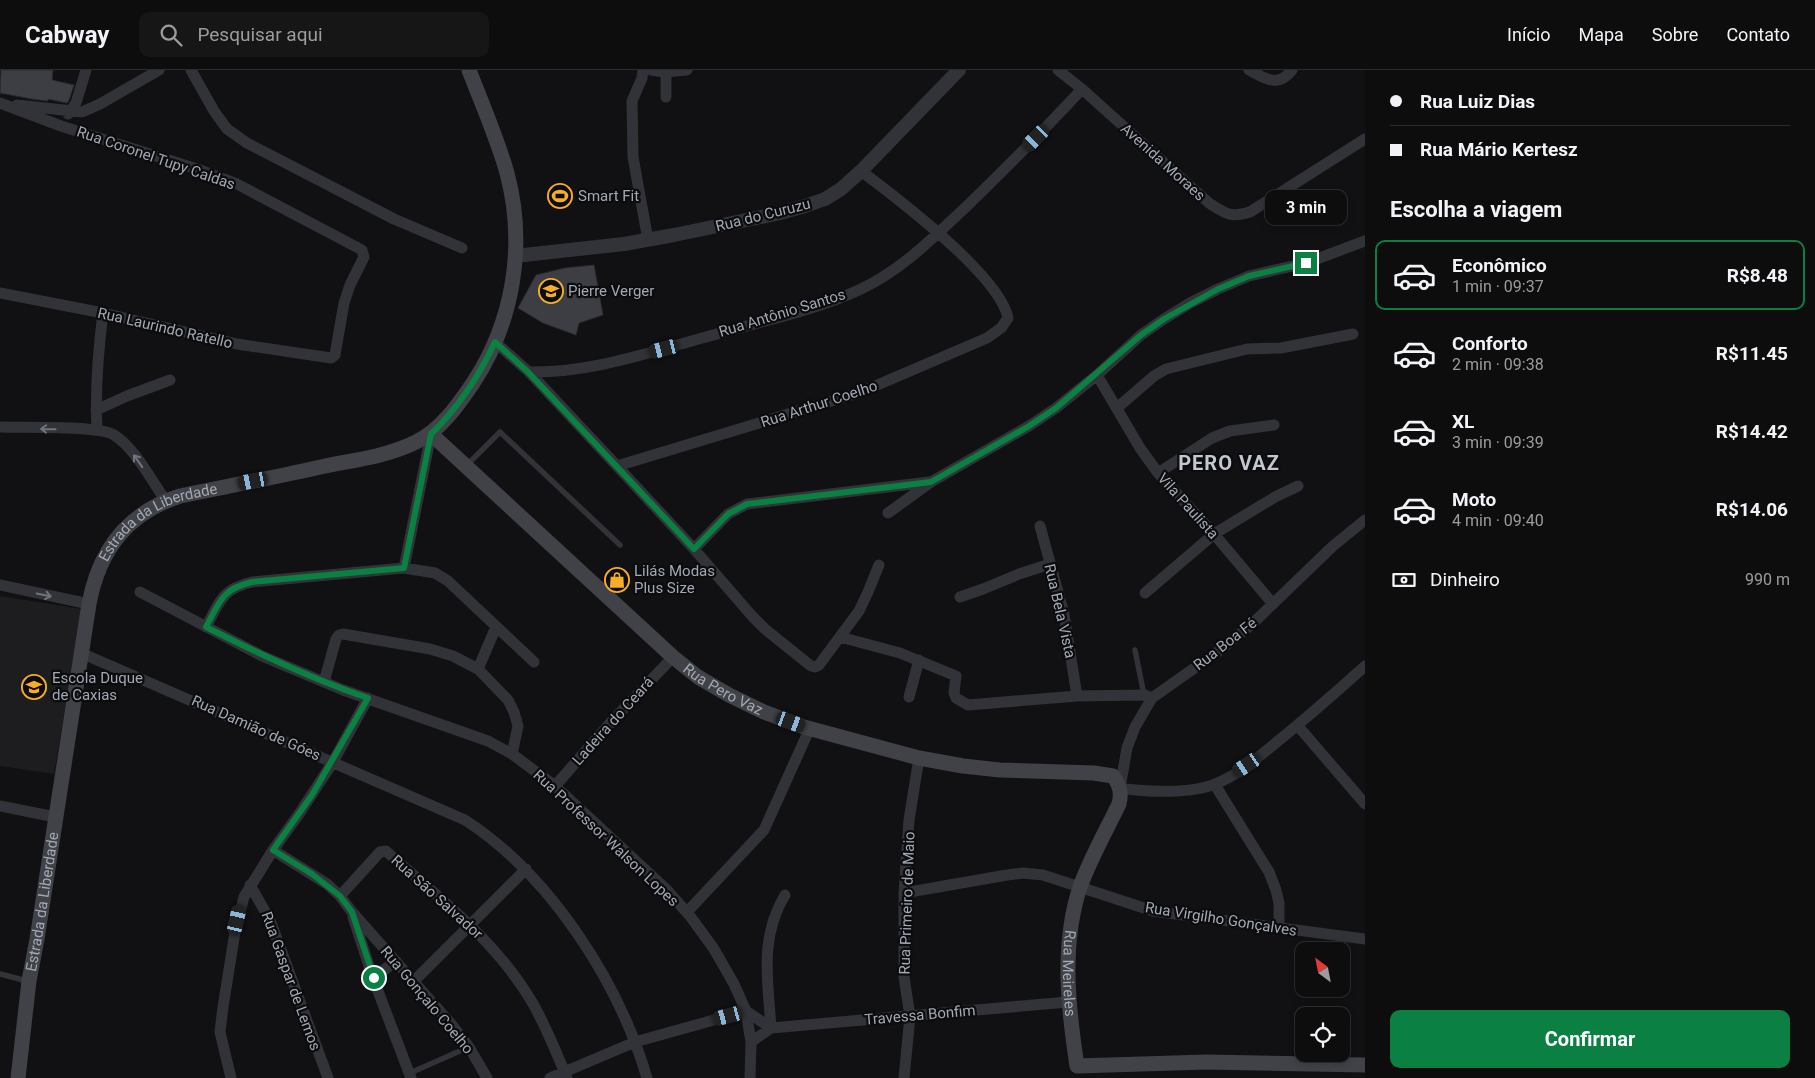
<!DOCTYPE html>
<html lang="pt">
<meta charset="utf-8">
<style>
:root{--surface:#0d0d0e;--page:#161617;--text:#f1f3f6;--muted:#9a9c9e;--line:#2d2d2e;--accent:#0b8043}
body{margin:0;font-family:Roboto,sans-serif;background:var(--page);color:var(--text);height:100vh;display:flex;flex-direction:column;font-size:19px;white-space:nowrap}
*{box-sizing:border-box;margin:0}
p{font-size:16px;color:var(--muted)}
.icon{flex:none;width:28px;height:28px;fill:none;stroke:currentColor;stroke-width:2;stroke-linecap:round;stroke-linejoin:round}
.map{position:relative;flex:1;overflow:hidden}
.panel{display:flex;flex-direction:column;background:var(--surface);width:450px}
.panel>*{flex:none}
.hud{display:grid;align-content:center;height:110px;padding:0 25px;background:var(--surface)}
.needle{width:32px;rotate:328deg}
.buttons{position:absolute;left:1295px;top:872px;display:grid;gap:10px}
.buttons a{display:grid;place-items:center;width:55px;height:55px;border-radius:10px;background:var(--surface);box-shadow:0 2px 8px #0003,0 0 0 1px var(--line);font-size:25px}
.end{position:absolute;width:22px;height:22px;margin:-11px;border:6px solid #0b8043;background:#fff;box-shadow:0 0 0 2px #fff}
.from{border-radius:50%}
.bubble{position:absolute;height:35px;border-radius:10px;background:var(--surface);box-shadow:0 2px 8px #0003,0 0 0 1px var(--line);font-size:16px;font-weight:700;line-height:35px;text-align:center}
.car{position:absolute;width:15px;height:30px;margin:-15px -8px;border-radius:6px;box-shadow:0 0 4px 1px #0007;background:linear-gradient(#222 24%,#8ab4d8 0 40%,#222 0 76%,#8ab4d8 0 86%,#222 0)}
.hud b{display:flex;align-items:center;gap:18px;height:48px;font-size:19px}
.hud b+b{border-top:1px solid var(--line)}
.hud i{width:12px;height:12px;background:var(--text)}
ul{padding:0;list-style:none}
li{display:flex;align-items:center;gap:15px;height:70px;margin:0 10px 8px;padding:0 15px;border:2px solid transparent;border-radius:10px}
li div{flex:1}
li b{display:block;font-size:19px}
li em{font-style:normal;font-weight:700}
li.on{border-color:var(--accent)}
li>.icon{width:45px;height:45px;stroke-width:1.5}
h2{padding:0 25px;font-size:22px;line-height:60px}
.pay{display:flex;align-items:center;gap:12px;height:55px;padding:0 25px;font-size:19px}
.pay p{margin-inline-start:auto}
.action{display:flex;gap:10px;margin-top:auto;padding:10px 25px}
.action a{flex:1;height:58px;border-radius:10px;background:var(--accent);color:#fff;font-size:20px;font-weight:700;line-height:58px;text-align:center}
header{display:flex;align-items:center;gap:30px;box-sizing:border-box;height:70px;padding:0 25px;background:var(--surface);border-bottom:1px solid var(--line)}
header strong{font-size:24px}
nav{display:flex;gap:28px;margin-inline-start:auto;font-size:18px}
.search{width:350px;height:45px;background:var(--page);display:flex;align-items:center;gap:12px;box-sizing:border-box;padding:0 18px;border-radius:10px;color:var(--muted);font-size:19px}
main{display:flex;flex:1;min-height:0}
.map>svg:first-child{display:block}
.built{fill:#1d1d20}
.building{fill:#3d3e43;stroke:#2b2b2f}
.lines{fill:none;stroke-linecap:round;stroke-linejoin:round}
.service{stroke:#323338;stroke-width:5.5}
.minor{stroke:#323338;stroke-width:11}
.tertiary{stroke:#323338;stroke-width:14}
.secondary{stroke:#404248;stroke-width:15}
.oneway{stroke:#70737c}
.route{stroke:#0b8043;stroke-width:6}
.labels{text-anchor:middle;stroke-width:4.5;stroke-linejoin:round;paint-order:stroke}
.street-label{font-size:15px;fill:#a2a8b4;stroke:#0c0c0e}
.poi-label{font-size:15px;fill:#a2a8b4;stroke:#0c0c0e;text-anchor:start}
.district-label{font-size:20px;font-weight:bold;letter-spacing:1px;fill:#c3c7d0;stroke:#0c0c0e}
</style>
<header>
<strong>Cabway</strong>
<div class="search"><svg class="icon" aria-label="search" viewBox="0 0 24 24"><circle cx="10" cy="10" r="6"/><path d="M15 15l6 6"/></svg>Pesquisar aqui</div>
<nav><a>Início</a><a>Mapa</a><a>Sobre</a><a>Contato</a></nav>
</header>
<main>
<div class="map">
<svg width="1365" height="1008" viewBox="0 0 1365 1008">
<rect width="100%" height="100%" fill="#111113"/>
<!-- built -->
<path class="built" d="M0 526 82 539 54 704 0 696Z"/>
<!-- building -->
<path class="building" d="M1 0H53L52 10 74 15 69 30 67 33 48 29V31L32 29 0 23Z
M594 195 603 245 579 253 576 265 543 253 518 238 536 205 565 198Z"/>
<g class="lines">
<!-- service -->
<path class="service" d="M466 396 500 362 620 475
M1135 580 1144 625
M0 904 27 911
M410 1003 469 977"/>
<!-- minor -->
<path class="minor" d="M191 0 214 41 227 59 247 73 394 149 462 178
M643 0 642 8 632 31 633 87 648 170
M651 0 665 2 687 0
M666 0V27
M1058 0 1082 19 1209 133C1226 144 1230 148 1250 142L1365 69
M1249 0C1266 9 1278 18 1292 0
M0 33 61 56 197 99 237 114 362 180 364 187 350 215 344 233 335 285 331 288 237 274 103 243 0 223
M17 35 82 42 100 34 159 0
M68 44 76 33 86 0
M495 272 529 302 617 396 694 479 752 546 765 559 811 596 815 597 819 595 859 541 868 522 879 495
M529 302C589 303 648 283 706 267 757 252 812 242 861 219 903 199 935 166 968 135 1007 97 1045 59 1082 19
M1097 305 1140 378 1158 403 1214 464 1273 534
M1117 338 1154 306 1166 299 1247 279 1281 278 1353 264
M96 340 127 326 170 310
M0 357C22 358 99 355 114 365 135 378 151 410 166 431
M97 359C95 320 98 282 103 243
M617 396 861 322 987 268 1001 258 1008 248C1000 206 897 128 861 101
M1158 403 1212 368 1230 361 1274 355
M888 443 931 412 1029 356 1056 338 1097 305 1141 265 1164 249 1190 233 1218 219 1249 206 1306 193 1365 171
M1365 450 1333 476 1251 555 1220 580 1152 628 1135 657 1127 678 1120 718C1146 722 1191 724 1215 714 1236 706 1255 690 1272 676 1304 650 1335 623 1365 596
M1040 456 1064 544 1077 626
M694 479 728 444 747 434 929 412
M404 498 431 364
M0 515 89 534
M140 522 262 586 343 620 488 671 512 684 555 716 665 818 690 846 714 879 734 914 746 941 751 972 750 1008
M1145 523 1214 464 1275 427 1298 416
M960 527 983 519 1019 504 1050 494
M206 557C220 531 222 519 252 512L404 498 435 503 448 511 534 592
M840 567 900 583 956 606 954 623 956 628 968 635 1077 626 1144 625 1152 628
M81 583 465 750C550 805 619 912 647 1008
M478 599 496 557
M324 612 336 569 339 565 343 564 430 579 453 586 478 599 508 630 514 642 518 656 512 684
M909 627 919 590
M1298 656 1365 734
M1215 715 1269 802 1276 820 1279 833V858
M555 716 612 651 673 587
M0 736 55 747
M273 780 327 814 340 826 352 842 452 955 469 977 487 1008
M250 815 270 850 328 1008
M904 823 1007 805 1023 803 1043 805 1153 841 1365 869
M340 826 380 782 386 781 395 789C445 832 498 874 532 932 546 956 556 982 567 1008
M687 842 764 760 810 658
M353 847 373 908 411 1008
M373 908 396 891
M414 911 526 799
M771 958C768 910 759 868 785 825
M751 972 771 958 1068 932
M231 1008 220 962 223 937 235 862 244 827 273 780 299 744 333 692 368 628
M550 1008 635 972 746 941 771 958
M904 1008 910 946 904 907V823L909 750 919 688"/>
<!-- tertiary -->
<path class="tertiary" d="M515 186 624 174 674 165 780 143 805 136 825 129 841 119 861 101 959 0"/>
<!-- secondary -->
<g class="secondary">
<path id="s1" d="M431 364 673 587 698 607 729 625 764 642 804 657 919 688 963 696 1000 700 1094 703 1113 706C1120 715 1122 723 1119 734 1106 761 1090 789 1080 817 1061 875 1068 937 1077 996L1206 992 1365 995"/>
<path id="s2" d="M18 1008 29 911 37 869 89 534C99 480 127 443 180 426 228 416 277 407 325 396 355 390 388 386 416 372 441 360 458 335 473 313 514 251 526 174 507 103 497 68 482 34 469 0"/>
</g>
</g>
<!-- one-way arrows -->
<defs><path id="oneway-shaft" d="M-6 0H5M1.5-3L5.5 0L1.5 3" fill="none" stroke-width="1.6" stroke-linecap="round" stroke-linejoin="round" transform="scale(1.25)"/></defs>
<g class="oneway">
<use href="#oneway-shaft" transform="translate(48 359) rotate(-179)"/>
<use href="#oneway-shaft" transform="translate(138 391) rotate(-125)"/>
<use href="#oneway-shaft" transform="translate(44 525) rotate(12)"/>
</g>
<g class="lines">
<!-- route -->
<path class="route" d="M374 908 352 842 340 826 312 804 273 780 312 725 368 628C312 609 259 584 206 557 220 531 222 519 252 512L404 498 431 364C458 338 479 306 495 272L528 302 694 479 728 444 747 434 931 412 1029 356 1056 338 1141 265 1164 249 1218 219 1249 206 1306 193"/>
</g>
<!-- icons -->
<defs>
<symbol id="stadium-ring" viewBox="-11 -11 22 22"><circle r="9.5" fill="#0c0c0e" stroke="#f6ae26" stroke-width="1.5"/><path d="M0-5a6.5 5 0 1 0 0 10a6.5 5 0 1 0 0-10ZM-3.5-1.8h7v3.6h-7Z" fill="#f6ae26"/></symbol>
<symbol id="school-ring" viewBox="-11 -11 22 22"><circle r="9.5" fill="#0c0c0e" stroke="#f6ae26" stroke-width="1.5"/><path d="M0-5L7-2L0 1L-7-2ZM-4 1L0 2.5L4 1V4Q0 6-4 4Z" fill="#f6ae26"/></symbol>
<symbol id="shop-ring" viewBox="-11 -11 22 22"><circle r="9.5" fill="#0c0c0e" stroke="#f6ae26" stroke-width="1.5"/><path d="M-5-2.5h2.3a2.7 3.5 0 0 1 5.4 0H5L5.5 6h-11ZM-1.5-2.5h3a1.5 2.3 0 0 0-3 0Z" fill="#f6ae26"/></symbol>
</defs>
<g fill-rule="evenodd">
<use href="#stadium-ring" x="546" y="112" width="28" height="28"/>
<use href="#school-ring" x="537" y="207" width="28" height="28"/>
<use href="#shop-ring" x="603" y="496" width="28" height="28"/>
<use href="#school-ring" x="20" y="603" width="28" height="28"/>
</g>
<g class="labels">
<!-- street labels -->
<g class="street-label">
<text transform="translate(156 88) rotate(19)" y="5">Rua Coronel Tupy Caldas</text>
<text transform="translate(1163 92) rotate(42)" y="5">Avenida Moraes</text>
<text transform="translate(763 145) rotate(-14)" y="5">Rua do Curuzu</text>
<text transform="translate(782 243) rotate(-17)" y="5">Rua Antônio Santos</text>
<text transform="translate(165 258) rotate(13)" y="5">Rua Laurindo Ratello</text>
<text transform="translate(819 334) rotate(-18)" y="5">Rua Arthur Coelho</text>
<text transform="translate(1188 436) rotate(48)" y="5">Vila Paulista</text>
<text dy="5" stroke="none"><textPath href="#s2" startOffset="596">Estrada da Liberdade</textPath></text>
<text transform="translate(1060 541) rotate(77)" y="5">Rua Bela Vista</text>
<text transform="translate(1225 574) rotate(-38)" y="5">Rua Boa Fé</text>
<text dy="5" stroke="none"><textPath href="#s1" startOffset="389">Rua Pero Vaz</textPath></text>
<text transform="translate(613 651) rotate(-48)" y="5">Ladeira do Ceará</text>
<text transform="translate(256 658) rotate(24)" y="5">Rua Damião de Góes</text>
<text transform="translate(606 768) rotate(43)" y="5">Rua Professor Walson Lopes</text>
<text transform="translate(437 827) rotate(42)" y="5">Rua São Salvador</text>
<text dy="5" stroke="none"><textPath href="#s2" startOffset="178">Estrada da Liberdade</textPath></text>
<text transform="translate(907 833) rotate(-88)" y="5">Rua Primeiro de Maio</text>
<text transform="translate(1221 849) rotate(9)" y="5">Rua Virgilho Gonçalves</text>
<text dy="5" stroke="none"><textPath href="#s1" startOffset="1002">Rua Meireles</textPath></text>
<text transform="translate(291 911) rotate(70)" y="5">Rua Gaspar de Lemos</text>
<text transform="translate(427 930) rotate(50)" y="5">Rua Gonçalo Coelho</text>
<text transform="translate(920 945) rotate(-5)" y="5">Travessa Bonfim</text>
</g>
<!-- poi labels -->
<g class="poi-label">
<text x="578" y="131">Smart Fit</text>
<text x="568" y="226">Pierre Verger</text>
<text x="634" y="506">Lilás Modas<tspan x="634" dy="17">Plus Size</tspan></text>
<text x="52" y="613">Escola Duque<tspan x="52" dy="17">de Caxias</tspan></text>
</g>
<!-- district labels -->
<g class="district-label">
<text x="1229" y="400">PERO VAZ</text>
</g>
</g>
</svg>
<div class="buttons">
<a><svg class="needle" viewBox="-14 -14 28 28"><path d="M0-13l5 13h-10z" fill="#e53935"/><path d="M0 13l5-13h-10z" fill="#9a9c9e"/></svg></a>
<a><svg class="icon" aria-label="locate" viewBox="0 0 24 24"><circle cx="12" cy="12" r="6"/><path d="M12 2v4M12 18v4M2 12h4M18 12h4"/></svg></a>
</div>
<i class="end from" style="left:374px;top:908px"></i>
<i class="end" style="left:1306px;top:193px"></i>
<div class="bubble" style="left:1265px;top:120px;width:82px">3 min</div>
<i class="car" style="left:1036px;top:68px;rotate:225deg"></i>
<i class="car" style="left:664px;top:279px;rotate:256deg"></i>
<i class="car" style="left:253px;top:411px;rotate:259deg"></i>
<i class="car" style="left:791px;top:652px;rotate:110deg"></i>
<i class="car" style="left:1247px;top:695px;rotate:236deg"></i>
<i class="car" style="left:237px;top:850px;rotate:13deg"></i>
<i class="car" style="left:728px;top:946px;rotate:255deg"></i>
</div>
<section class="panel">
<div class="hud">
<b><i class="from"></i>Rua Luiz Dias</b>
<b><i></i>Rua Mário Kertesz</b>
</div>
<h2>Escolha a viagem</h2>
<ul>
<li class="on"><svg class="icon" aria-label="car" viewBox="0 0 24 24"><path d="M5 17H2v-5l4-1 3-4h7l3 4 3 1v5h-3M9 17h6M6 11h13"/><circle cx="7" cy="17" r="2"/><circle cx="17" cy="17" r="2"/></svg><div><b>Econômico</b><p>1 min · 09:37</p></div><em>R$8.48</em></li>
<li><svg class="icon" aria-label="car" viewBox="0 0 24 24"><path d="M5 17H2v-5l4-1 3-4h7l3 4 3 1v5h-3M9 17h6M6 11h13"/><circle cx="7" cy="17" r="2"/><circle cx="17" cy="17" r="2"/></svg><div><b>Conforto</b><p>2 min · 09:38</p></div><em>R$11.45</em></li>
<li><svg class="icon" aria-label="car" viewBox="0 0 24 24"><path d="M5 17H2v-5l4-1 3-4h7l3 4 3 1v5h-3M9 17h6M6 11h13"/><circle cx="7" cy="17" r="2"/><circle cx="17" cy="17" r="2"/></svg><div><b>XL</b><p>3 min · 09:39</p></div><em>R$14.42</em></li>
<li><svg class="icon" aria-label="car" viewBox="0 0 24 24"><path d="M5 17H2v-5l4-1 3-4h7l3 4 3 1v5h-3M9 17h6M6 11h13"/><circle cx="7" cy="17" r="2"/><circle cx="17" cy="17" r="2"/></svg><div><b>Moto</b><p>4 min · 09:40</p></div><em>R$14.06</em></li>
</ul>
<div class="pay"><svg class="icon" aria-label="cash" viewBox="0 0 24 24"><path d="M3 7h18v10H3z"/><circle cx="12" cy="12" r="2"/></svg>Dinheiro<p>990 m</p></div>
<div class="action"><a>Confirmar</a></div>
</section>
</main>
